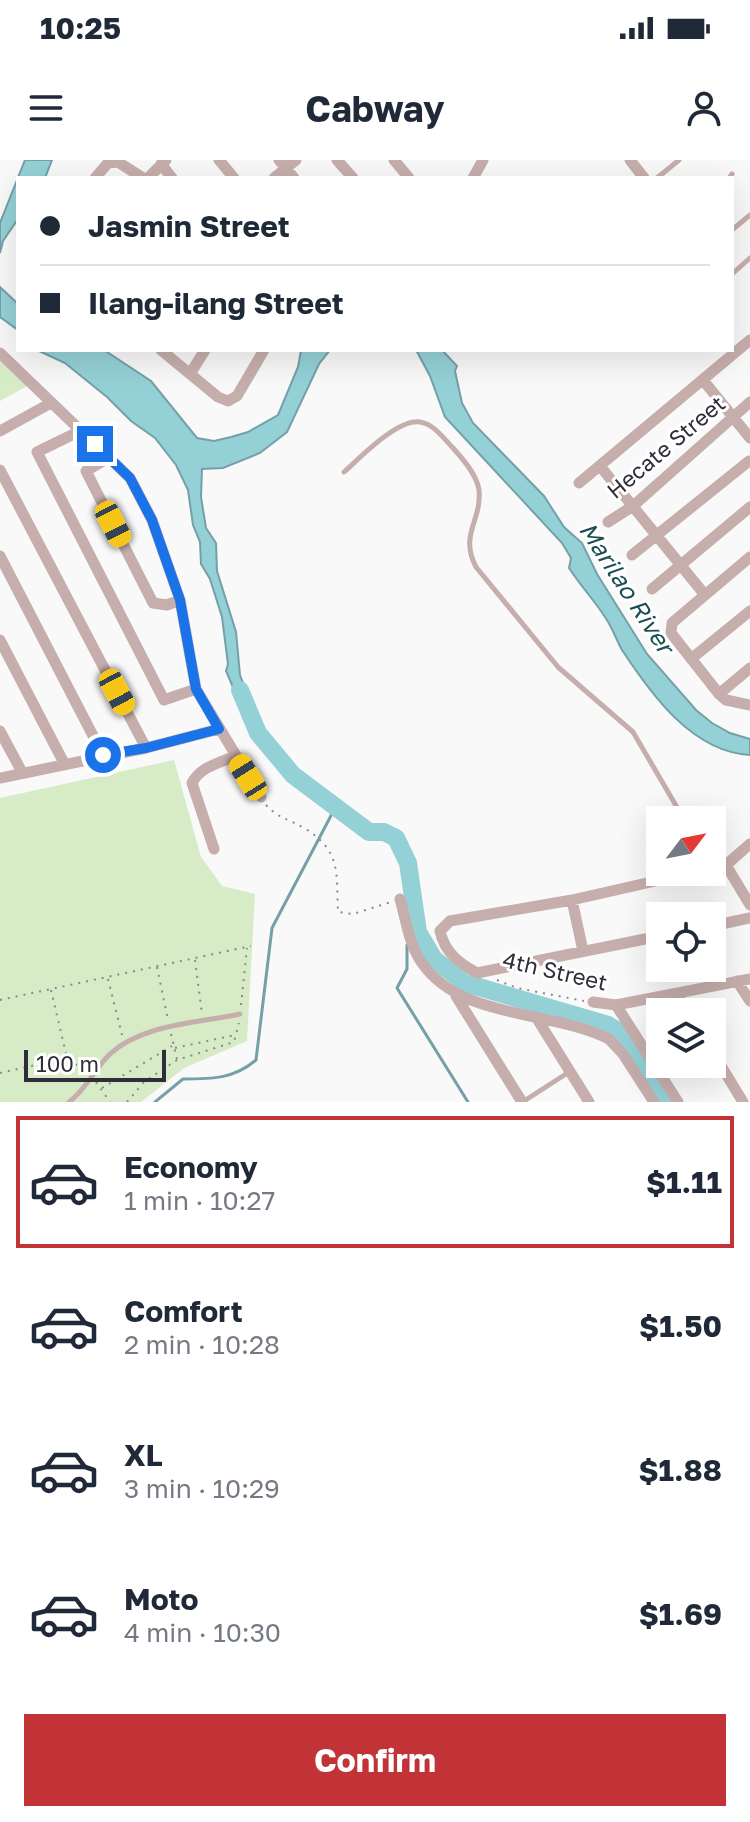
<!DOCTYPE html>
<meta charset="utf-8">
<style>
:root{--surface:#fff;--page:#f6f6f7;--text:#1f2937;--muted:#747a83;--line:#e0e1e3;--accent:#c23338}
body{margin:0;font-family:"Golos Text",sans-serif;background:var(--page);color:var(--text);height:100vh;display:flex;flex-direction:column;font-size:30px;white-space:nowrap}
*{box-sizing:border-box;margin:0}
p{font-size:26px;color:var(--muted)}
.icon{flex:none;width:44px;height:44px;fill:none;stroke:currentColor;stroke-width:2;stroke-linecap:round;stroke-linejoin:round}
.map{position:relative;height:942px;overflow:hidden}
.drawer{display:flex;flex-direction:column;background:var(--surface);flex:1}
.drawer>*{flex:none}
.guide{position:absolute;left:16px;top:16px;width:718px;height:176px;border-radius:0px;box-shadow:0 8px 32px #0002;display:grid;align-content:center;height:176px;padding:0 24px;background:var(--surface)}
.needle{width:52px;rotate:58deg}
.controls{position:absolute;left:646px;top:646px;display:grid;gap:16px}
.controls a{display:grid;place-items:center;width:80px;height:80px;border-radius:0px;background:var(--surface);box-shadow:0 8px 32px #0002;font-size:40px}
.scale{position:absolute;left:24px;bottom:20px;width:142px;box-sizing:border-box;padding-left:8px;border:4px solid #2e2d39;border-top:0;font-size:22px;line-height:28px;white-space:nowrap;color:#2e2d39;-webkit-text-stroke:6px #fff;paint-order:stroke}
.end{position:absolute;width:36px;height:36px;margin:-18px;border:10px solid #1a73e8;background:#fff;box-shadow:0 0 0 4px #fff}
.from{border-radius:50%}
.car{position:absolute;width:24px;height:48px;margin:-24px -12px;border-radius:10px;box-shadow:0 0 6px 2px #0007;background:linear-gradient(#f5c518 24%,#345 0 40%,#f5c518 0 76%,#345 0 86%,#f5c518 0)}
.guide b{display:flex;align-items:center;gap:28px;height:76px;font-size:30px}
.guide b+b{border-top:2px solid var(--line)}
.guide i{width:20px;height:20px;background:var(--text)}
ul{padding:14px 0 0;list-style:none}
li{display:flex;align-items:center;gap:24px;height:132px;margin:0 16px 12px;padding:0 8px;border:4px solid transparent;border-radius:0px}
li div{flex:1}
li b{display:block;font-size:30px}
li em{font-style:normal;font-weight:700}
li.current{border-color:var(--accent)}
li>.icon{width:72px;height:72px;stroke-width:1.5}
.button{display:flex;gap:16px;margin-top:auto;padding:16px 24px}
.button a{flex:1;height:92px;border-radius:0px;background:var(--accent);color:#fff;font-size:32px;font-weight:700;line-height:92px;text-align:center}
.status{display:flex;justify-content:space-between;align-items:center;height:56px;padding:0 40px;background:var(--surface);direction:ltr}
.status svg{height:22px;fill:currentColor}
header{display:flex;justify-content:space-between;align-items:center;height:104px;padding:0 24px;background:var(--surface);font-size:36px;font-weight:700}
.map>svg:first-child{display:block}
.green{fill:#d6ebc6}
.water{fill:#94d1d7;stroke:#75a0a8;stroke-width:2}
.lines{fill:none;stroke-linecap:round;stroke-linejoin:round}
.stream{stroke:#75a0a8;stroke-width:3}
.river{stroke:#94d1d7;stroke-width:18}
.path{stroke:#8a8990;stroke-width:2;stroke-dasharray:2 6;stroke-linecap:butt}
.service{stroke:#c6aeac;stroke-width:5}
.minor{stroke:#c6aeac;stroke-width:11}
.route{stroke:#1a73e8;stroke-width:10}
.labels{text-anchor:middle;stroke-width:6;stroke-linejoin:round;paint-order:stroke}
.street-label{font-size:22px;fill:#2e2d39;stroke:#fff}
.water-label{font-size:24px;font-style:italic;fill:#1a4f54;stroke:#fff}
</style>
<div class="status"><b>10:25</b><svg viewBox="0 0 49 12"><path d="M0 12V9h3v3zM5 12V6h3v6zM10 12V3h3v9zM15 12V0h3v12zM26 1h20v11H26zM47 4h2v5h-2z"/></svg></div>
<header><svg class="icon" aria-label="menu" viewBox="0 0 24 24"><path d="M4 6h16M4 12h16M4 18h16"/></svg>Cabway<svg class="icon" aria-label="person" viewBox="0 0 24 24"><circle cx="12" cy="8" r="4"/><path d="M4 21q1-7 8-7t8 7"/></svg></header>
<div class="map">
<svg width="750" height="942" viewBox="0 0 750 942">
<rect width="100%" height="100%" fill="#f9f9f9"/>
<!-- green -->
<path class="green" d="M0 201 27 226 0 241Z
M174 600 201 697 222 726 255 734 247 881 184 908 141 942H0V638Z"/>
<!-- water -->
<path class="water" d="M25 0H52L45 18H18V59L3 81 0 93V63Z
M0 127 18 144V170L0 157Z
M37 190H104L151 221 197 278 214 281 231 277 248 272 278 255 298 207 301 190H330L319 204 287 272 260 293 223 308 202 309 201 337 206 368 216 383 217 411 236 472 240 515 253 549 244 553 226 511 228 504 222 457 210 419 201 404 200 382 193 365 188 330 176 305 155 278 131 261 107 237 65 203Z
M416 190H442L457 206 455 211 462 243 473 263 544 336 564 367 582 383 597 414 647 494 696 550 712 563 730 573 750 579V595C692 592 651 534 622 490 616 479 612 467 605 457 594 440 580 425 569 408L571 398 562 383 445 257 430 216Z"/>
<g class="lines">
<!-- stream -->
<path class="stream" d="M411 764 416 755
M407 785V809L397 828 468 942
M155 942 183 919C212 919 234 919 256 900L272 768 335 648"/>
<!-- river -->
<path class="river" d="M240 530 258 573 293 615 369 672H384L396 678 408 703 418 772 434 799 465 823 608 865 621 873 665 942"/>
<!-- path -->
<path class="path" d="M266 645C279 659 289 659 304 668 342 691 336 713 338 752L353 754 391 742
M195 800 202 854
M157 807 168 860
M108 819 122 875
M497 820 517 828 584 841
M51 830 67 898 86 912
M0 840 251 786
M241 845 247 788
M171 874 177 899
M175 888 235 875
M0 913 66 898
M96 922 110 942
M102 928 172 886
M127 942 144 922 177 900 234 882 239 863"/>
<!-- service -->
<path class="service" d="M657 18 679 0
M729 18 732 14
M732 70 750 55
M732 114 750 98
M344 312C361 297 397 259 420 262 434 264 444 279 453 288 463 299 477 315 479 330 482 361 459 374 476 407L558 507 633 572 678 649 688 660
M712 687 725 704
M524 941 569 912
M69 942C86 930 95 908 110 894 142 864 198 863 240 854"/>
<!-- minor -->
<path class="minor" d="M219 0 234 18
M279 0 294 18
M337 0 353 18
M394 0 409 18
M630 0 644 18
M161 4 172 18
M95 18 108 3 118 2 143 18
M148 18 166 0
M274 18 296 0
M473 18 483 0
M161 190 218 237 228 241 237 236 264 190
M0 193 130 318 152 360 180 440 196 529 261 637
M190 214 205 190
M703 220 750 278
M0 271 51 243
M80 271 37 292 164 540 196 529
M110 297 86 311 153 443 167 445 180 440
M600 306 705 435
M0 310 146 588
M579 323 750 180
M608 362 633 346 750 242
M632 395 749 301
M0 396 103 595
M750 397 672 463 671 473 719 534 726 540 750 545
M652 429 750 347
M0 480 64 603
M691 499 750 451
M719 534 750 508
M0 571 22 612
M0 618 146 588 219 569
M214 689 192 623C200 607 219 603 235 596
M726 705 750 745
M712 708 726 705 750 684
M400 739C406 760 409 785 422 803 461 860 552 850 609 879L623 894 654 942
M572 740 583 791
M712 766 750 758
M660 776 477 813C459 803 445 793 440 771L450 761 572 740 695 712
M737 821 750 841
M677 834 688 852
M456 836 522 942
M593 842 616 845 678 942
M616 845 750 819
M536 857 589 942
M712 891 743 942"/>
</g>
<g class="lines">
<!-- route -->
<path class="route" d="M95 284 130 318 152 360 180 440 196 529 219 569 146 588 103 595"/>
</g>
<g class="labels">
<!-- street labels -->
<g class="street-label">
<text transform="translate(666 287) rotate(-40)" y="8">Hecate Street</text>
<text transform="translate(555 811) rotate(13)" y="8">4th Street</text>
</g>
<!-- water labels -->
<g class="water-label">
<text transform="translate(626 428) rotate(57)" y="8">Marilao River</text>
</g>
</g>
</svg>
<div class="controls">
<a><svg class="needle" viewBox="-14 -14 28 28"><path d="M0-13l5 13h-10z" fill="#e53935"/><path d="M0 13l5-13h-10z" fill="#747a83"/></svg></a>
<a><svg class="icon" aria-label="locate" viewBox="0 0 24 24"><circle cx="12" cy="12" r="6"/><path d="M12 2v4M12 18v4M2 12h4M18 12h4"/></svg></a>
<a><svg class="icon" aria-label="layers" viewBox="0 0 24 24"><path d="M12 4l9 5-9 5-9-5zM3 14l9 5 9-5"/></svg></a>
</div>
<div class="scale">100 m</div>
<i class="end from" style="left:103px;top:595px"></i>
<i class="end" style="left:95px;top:284px"></i>
<i class="car" style="left:113px;top:364px;rotate:153deg"></i>
<i class="car" style="left:117px;top:532px;rotate:152deg"></i>
<i class="car" style="left:248px;top:617px;rotate:328deg"></i>
<div class="guide">
<b><i class="from"></i>Jasmin Street</b>
<b><i></i>Ilang-ilang Street</b>
</div>
</div>
<section class="drawer">
<ul>
<li class="current"><svg class="icon" aria-label="car" viewBox="0 0 24 24"><path d="M5 17H2v-5l4-1 3-4h7l3 4 3 1v5h-3M9 17h6M6 11h13"/><circle cx="7" cy="17" r="2"/><circle cx="17" cy="17" r="2"/></svg><div><b>Economy</b><p>1 min · 10:27</p></div><em>$1.11</em></li>
<li><svg class="icon" aria-label="car" viewBox="0 0 24 24"><path d="M5 17H2v-5l4-1 3-4h7l3 4 3 1v5h-3M9 17h6M6 11h13"/><circle cx="7" cy="17" r="2"/><circle cx="17" cy="17" r="2"/></svg><div><b>Comfort</b><p>2 min · 10:28</p></div><em>$1.50</em></li>
<li><svg class="icon" aria-label="car" viewBox="0 0 24 24"><path d="M5 17H2v-5l4-1 3-4h7l3 4 3 1v5h-3M9 17h6M6 11h13"/><circle cx="7" cy="17" r="2"/><circle cx="17" cy="17" r="2"/></svg><div><b>XL</b><p>3 min · 10:29</p></div><em>$1.88</em></li>
<li><svg class="icon" aria-label="car" viewBox="0 0 24 24"><path d="M5 17H2v-5l4-1 3-4h7l3 4 3 1v5h-3M9 17h6M6 11h13"/><circle cx="7" cy="17" r="2"/><circle cx="17" cy="17" r="2"/></svg><div><b>Moto</b><p>4 min · 10:30</p></div><em>$1.69</em></li>
</ul>
<div class="button"><a>Confirm</a></div>
</section>
